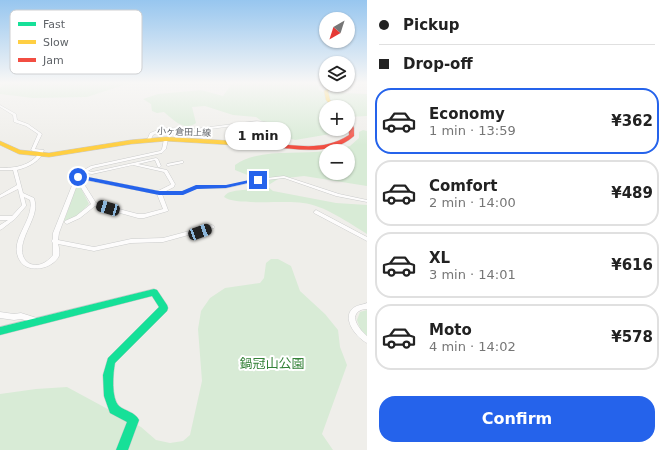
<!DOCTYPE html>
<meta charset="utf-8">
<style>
:root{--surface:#fff;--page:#f6f6f6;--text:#222;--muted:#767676;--line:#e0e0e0;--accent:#2563eb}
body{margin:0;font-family:"DejaVu Sans","Noto Sans JP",sans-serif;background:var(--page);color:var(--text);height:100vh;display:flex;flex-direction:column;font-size:15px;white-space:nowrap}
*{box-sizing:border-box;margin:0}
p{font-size:13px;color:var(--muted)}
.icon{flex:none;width:22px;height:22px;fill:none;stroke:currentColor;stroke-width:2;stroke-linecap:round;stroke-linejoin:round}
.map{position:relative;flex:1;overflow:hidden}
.sheet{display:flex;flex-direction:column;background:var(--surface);width:300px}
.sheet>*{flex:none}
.hud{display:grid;align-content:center;height:88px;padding:0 12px;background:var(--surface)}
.needle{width:26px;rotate:219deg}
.fabs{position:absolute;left:319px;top:12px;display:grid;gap:8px}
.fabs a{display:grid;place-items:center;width:36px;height:36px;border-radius:50%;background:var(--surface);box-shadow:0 1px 3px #0004;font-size:20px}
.end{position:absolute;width:18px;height:18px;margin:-9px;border:5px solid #2563eb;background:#fff;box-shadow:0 0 0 2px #fff}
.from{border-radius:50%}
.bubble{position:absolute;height:28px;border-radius:14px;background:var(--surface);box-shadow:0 1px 3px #0004;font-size:13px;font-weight:700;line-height:28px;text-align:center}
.car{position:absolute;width:12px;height:24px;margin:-12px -6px;border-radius:5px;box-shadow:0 0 3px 1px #0007;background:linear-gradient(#222 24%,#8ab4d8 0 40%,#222 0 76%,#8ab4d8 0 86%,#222 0)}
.hud b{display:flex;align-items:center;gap:14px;height:38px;font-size:15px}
.hud b+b{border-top:1px solid var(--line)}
.hud i{width:10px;height:10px;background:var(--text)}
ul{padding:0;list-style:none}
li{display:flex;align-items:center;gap:12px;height:66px;margin:0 8px 6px;padding:0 4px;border:2px solid var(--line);border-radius:16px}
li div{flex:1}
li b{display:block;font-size:15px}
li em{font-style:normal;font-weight:700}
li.selected{border-color:var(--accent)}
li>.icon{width:36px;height:36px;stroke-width:1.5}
.primary-button{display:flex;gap:8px;margin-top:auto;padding:8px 12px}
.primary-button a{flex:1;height:46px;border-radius:16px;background:var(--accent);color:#fff;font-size:16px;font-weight:700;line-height:46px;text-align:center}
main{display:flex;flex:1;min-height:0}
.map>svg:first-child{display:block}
.green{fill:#d8ebd6}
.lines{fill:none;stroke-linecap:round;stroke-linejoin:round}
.street-casing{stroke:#cbcccc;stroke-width:1}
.fast-casing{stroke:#cacacb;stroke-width:1}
.slow-casing{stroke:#cacacb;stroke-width:1}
.jam-casing{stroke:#cacacb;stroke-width:1}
.street{fill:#fdfcfc;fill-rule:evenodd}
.fast{fill:#16e098;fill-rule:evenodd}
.slow{fill:#ffcf43;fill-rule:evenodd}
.jam{fill:#f24e42;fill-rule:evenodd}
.route{fill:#2563eb}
.labels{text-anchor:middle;stroke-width:4;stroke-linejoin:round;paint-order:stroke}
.far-street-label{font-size:9px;fill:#5f6368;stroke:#fff}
.near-park-label{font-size:13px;fill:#348238;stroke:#fff}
.key{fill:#fff;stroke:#cfd0d2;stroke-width:1}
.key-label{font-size:11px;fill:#5f6368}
</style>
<main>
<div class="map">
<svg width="367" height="450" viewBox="0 0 367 450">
<rect width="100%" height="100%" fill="#efeeea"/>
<!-- green -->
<path class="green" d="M6 82H133L87 97 33 98 0 94V88Z
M233 82H325L319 87 318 89 322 92 367 94V116L348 117V107H326V129H346L348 131 295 140 284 137 256 117 233 115 205 106 192 107 196 123C183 132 173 119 164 112L157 113 152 111 151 104 143 99 158 94 201 90 223 96Z
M363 130 367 131V186L304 176 278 179 267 186 273 191 336 203 367 205V234C349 223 324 205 303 203 286 200 235 206 224 197 229 187 249 193 258 185L255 178 235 170V165C258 148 299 155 326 151V173H348V151H329L350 146 359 138V132Z
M77 185 80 186 89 204 76 217 64 221Z
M271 259H278L291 266 300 291 325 314 338 330 340 347 347 365 322 434 333 450H0V394L36 389 67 387 141 427 156 440 170 443 183 441 190 435 202 381 198 329 201 311 210 298 225 288 260 283 264 278 266 263Z
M367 310V337L361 331 357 320 360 312Z"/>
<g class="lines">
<defs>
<path id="street" d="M0 105 16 114 17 120 28 124 42 134 35 149 44 150C41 161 29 167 17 170L23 193 34 198C35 202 36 206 35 210 33 225 14 247 26 261 29 264 33 265 37 265 44 264 49 260 53 255V243L51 241 53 239V233L73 183 80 172 91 166 160 151 162 149 164 139 166 138 168 139 166 149 162 153 93 168 88 171 92 172 156 158 158 159 161 166 160 167H158L155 160 138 164 167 170 175 184 174 187 164 192H182L196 186H226L258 179 284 176 339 194 367 200V202L336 196 284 178 258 181 226 188H197L183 194H162L168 210V211L144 218H138L95 206 80 218 67 224 65 223V221L76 216 91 204 80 186 77 185 59 233 58 240 94 247 131 239 163 238 212 225 215 227 214 228 163 242 131 243 94 251 58 244C59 247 60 252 59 256 53 269 28 274 20 261 7 240 35 221 30 200L24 197 26 205V206L15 219 2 229 0 230V225L8 220H0V216H12L22 205 18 189 0 198V195L17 185 13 170H0V168C16 168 30 166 40 152L33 151 31 150 38 134 26 126 14 122 13 115 0 107ZM133 165 164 172 171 184 170 185 158 191 81 176 83 174 85 173 92 174ZM80 179 157 194 163 209 144 214H138L96 203 84 184 78 182Z
M257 121 278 124 280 125 278 126 257 123 194 131 163 130 153 135 150 141H149L147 140 150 133 163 128 194 129Z
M182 161H183V163L168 166 166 165 167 164Z
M316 210 367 237V241L314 213V212Z
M367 303V309C365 309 363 309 361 310 348 316 360 330 367 336V343C357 338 342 320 352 309 356 305 362 305 367 303Z
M0 312 14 314 21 313 40 319 41 321 40 323 38 324 21 319 14 320 0 318Z"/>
<path id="fast" d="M154 289 157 290 167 305 168 308 167 311 115 363C113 373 111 398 119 406 125 411 135 412 139 420L128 450H116L127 422 110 413 104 396 103 375 108 358 159 307 152 296 0 335V327Z"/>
<path id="slow" d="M333 85H338L328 91 330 100 337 107H332L326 100 324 91Z
M166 137 268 143 271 145 268 147 166 141 131 144 49 157 19 154 0 145V141L20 150 49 153 131 140Z"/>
<path id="jam" d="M348 120H350L354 128V136C331 157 295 148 268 147L265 145 268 143C296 145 323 152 349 135 349 129 348 125 348 120Z"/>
</defs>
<!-- street casing -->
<use href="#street" class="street-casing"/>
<!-- fast casing -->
<use href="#fast" class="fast-casing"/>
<!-- slow casing -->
<use href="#slow" class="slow-casing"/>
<!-- jam casing -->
<use href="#jam" class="jam-casing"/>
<!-- street -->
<use href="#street" class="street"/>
<!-- fast -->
<use href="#fast" class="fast"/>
<!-- slow -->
<use href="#slow" class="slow"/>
<!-- jam -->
<use href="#jam" class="jam"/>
</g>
<!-- sky -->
<linearGradient id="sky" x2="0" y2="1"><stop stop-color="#97c6ef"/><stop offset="0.57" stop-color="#f8f7f6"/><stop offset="1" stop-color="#f8f7f6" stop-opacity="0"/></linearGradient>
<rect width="367" height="145" fill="url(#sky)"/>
<!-- route -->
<path class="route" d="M78 175 159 191H182L196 185H226L258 178 261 180 226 188 197 189 183 195H159L76 178 75 177Z"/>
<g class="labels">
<!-- far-street labels -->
<g class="far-street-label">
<text transform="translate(184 132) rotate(2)" y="3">小ヶ倉田上線</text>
</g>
<!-- near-park labels -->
<g class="near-park-label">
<text x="272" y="368">鍋冠山公園</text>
</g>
</g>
<!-- legend -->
<rect x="10" y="10" width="132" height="64" rx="6" class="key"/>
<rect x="18" y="22" width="18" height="4" fill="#16e098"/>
<rect x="18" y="40" width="18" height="4" fill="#ffcf43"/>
<rect x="18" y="58" width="18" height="4" fill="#f24e42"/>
<g class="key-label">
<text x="43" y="28">Fast</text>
<text x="43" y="46">Slow</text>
<text x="43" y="64">Jam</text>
</g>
</svg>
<div class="fabs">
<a><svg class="needle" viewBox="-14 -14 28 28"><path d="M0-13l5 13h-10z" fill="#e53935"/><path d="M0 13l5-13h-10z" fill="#767676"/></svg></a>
<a><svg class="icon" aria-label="layers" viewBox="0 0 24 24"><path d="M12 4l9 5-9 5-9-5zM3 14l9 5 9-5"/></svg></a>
<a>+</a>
<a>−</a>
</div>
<i class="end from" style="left:78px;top:177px"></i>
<i class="end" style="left:258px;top:180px"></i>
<div class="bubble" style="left:225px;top:122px;width:66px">1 min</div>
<i class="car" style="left:108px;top:208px;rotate:286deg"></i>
<i class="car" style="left:200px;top:232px;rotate:70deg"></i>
</div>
<section class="sheet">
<div class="hud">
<b><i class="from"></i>Pickup</b>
<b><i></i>Drop-off</b>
</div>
<ul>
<li class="selected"><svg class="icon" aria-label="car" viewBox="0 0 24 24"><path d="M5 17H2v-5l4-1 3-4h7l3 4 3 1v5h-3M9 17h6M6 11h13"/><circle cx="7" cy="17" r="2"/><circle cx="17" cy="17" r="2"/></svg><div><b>Economy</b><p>1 min · 13:59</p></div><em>¥362</em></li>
<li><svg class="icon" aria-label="car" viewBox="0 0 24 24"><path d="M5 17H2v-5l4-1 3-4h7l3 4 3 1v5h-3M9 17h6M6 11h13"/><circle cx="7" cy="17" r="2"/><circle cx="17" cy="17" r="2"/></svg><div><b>Comfort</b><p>2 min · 14:00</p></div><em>¥489</em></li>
<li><svg class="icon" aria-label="car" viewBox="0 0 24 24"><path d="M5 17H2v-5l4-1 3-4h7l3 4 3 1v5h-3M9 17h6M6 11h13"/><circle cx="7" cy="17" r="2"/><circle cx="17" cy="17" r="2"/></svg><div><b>XL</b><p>3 min · 14:01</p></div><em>¥616</em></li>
<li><svg class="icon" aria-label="car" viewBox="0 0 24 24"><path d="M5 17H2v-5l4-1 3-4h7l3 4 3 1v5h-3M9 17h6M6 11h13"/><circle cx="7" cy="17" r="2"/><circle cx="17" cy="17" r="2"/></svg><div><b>Moto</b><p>4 min · 14:02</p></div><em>¥578</em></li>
</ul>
<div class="primary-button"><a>Confirm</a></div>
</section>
</main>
